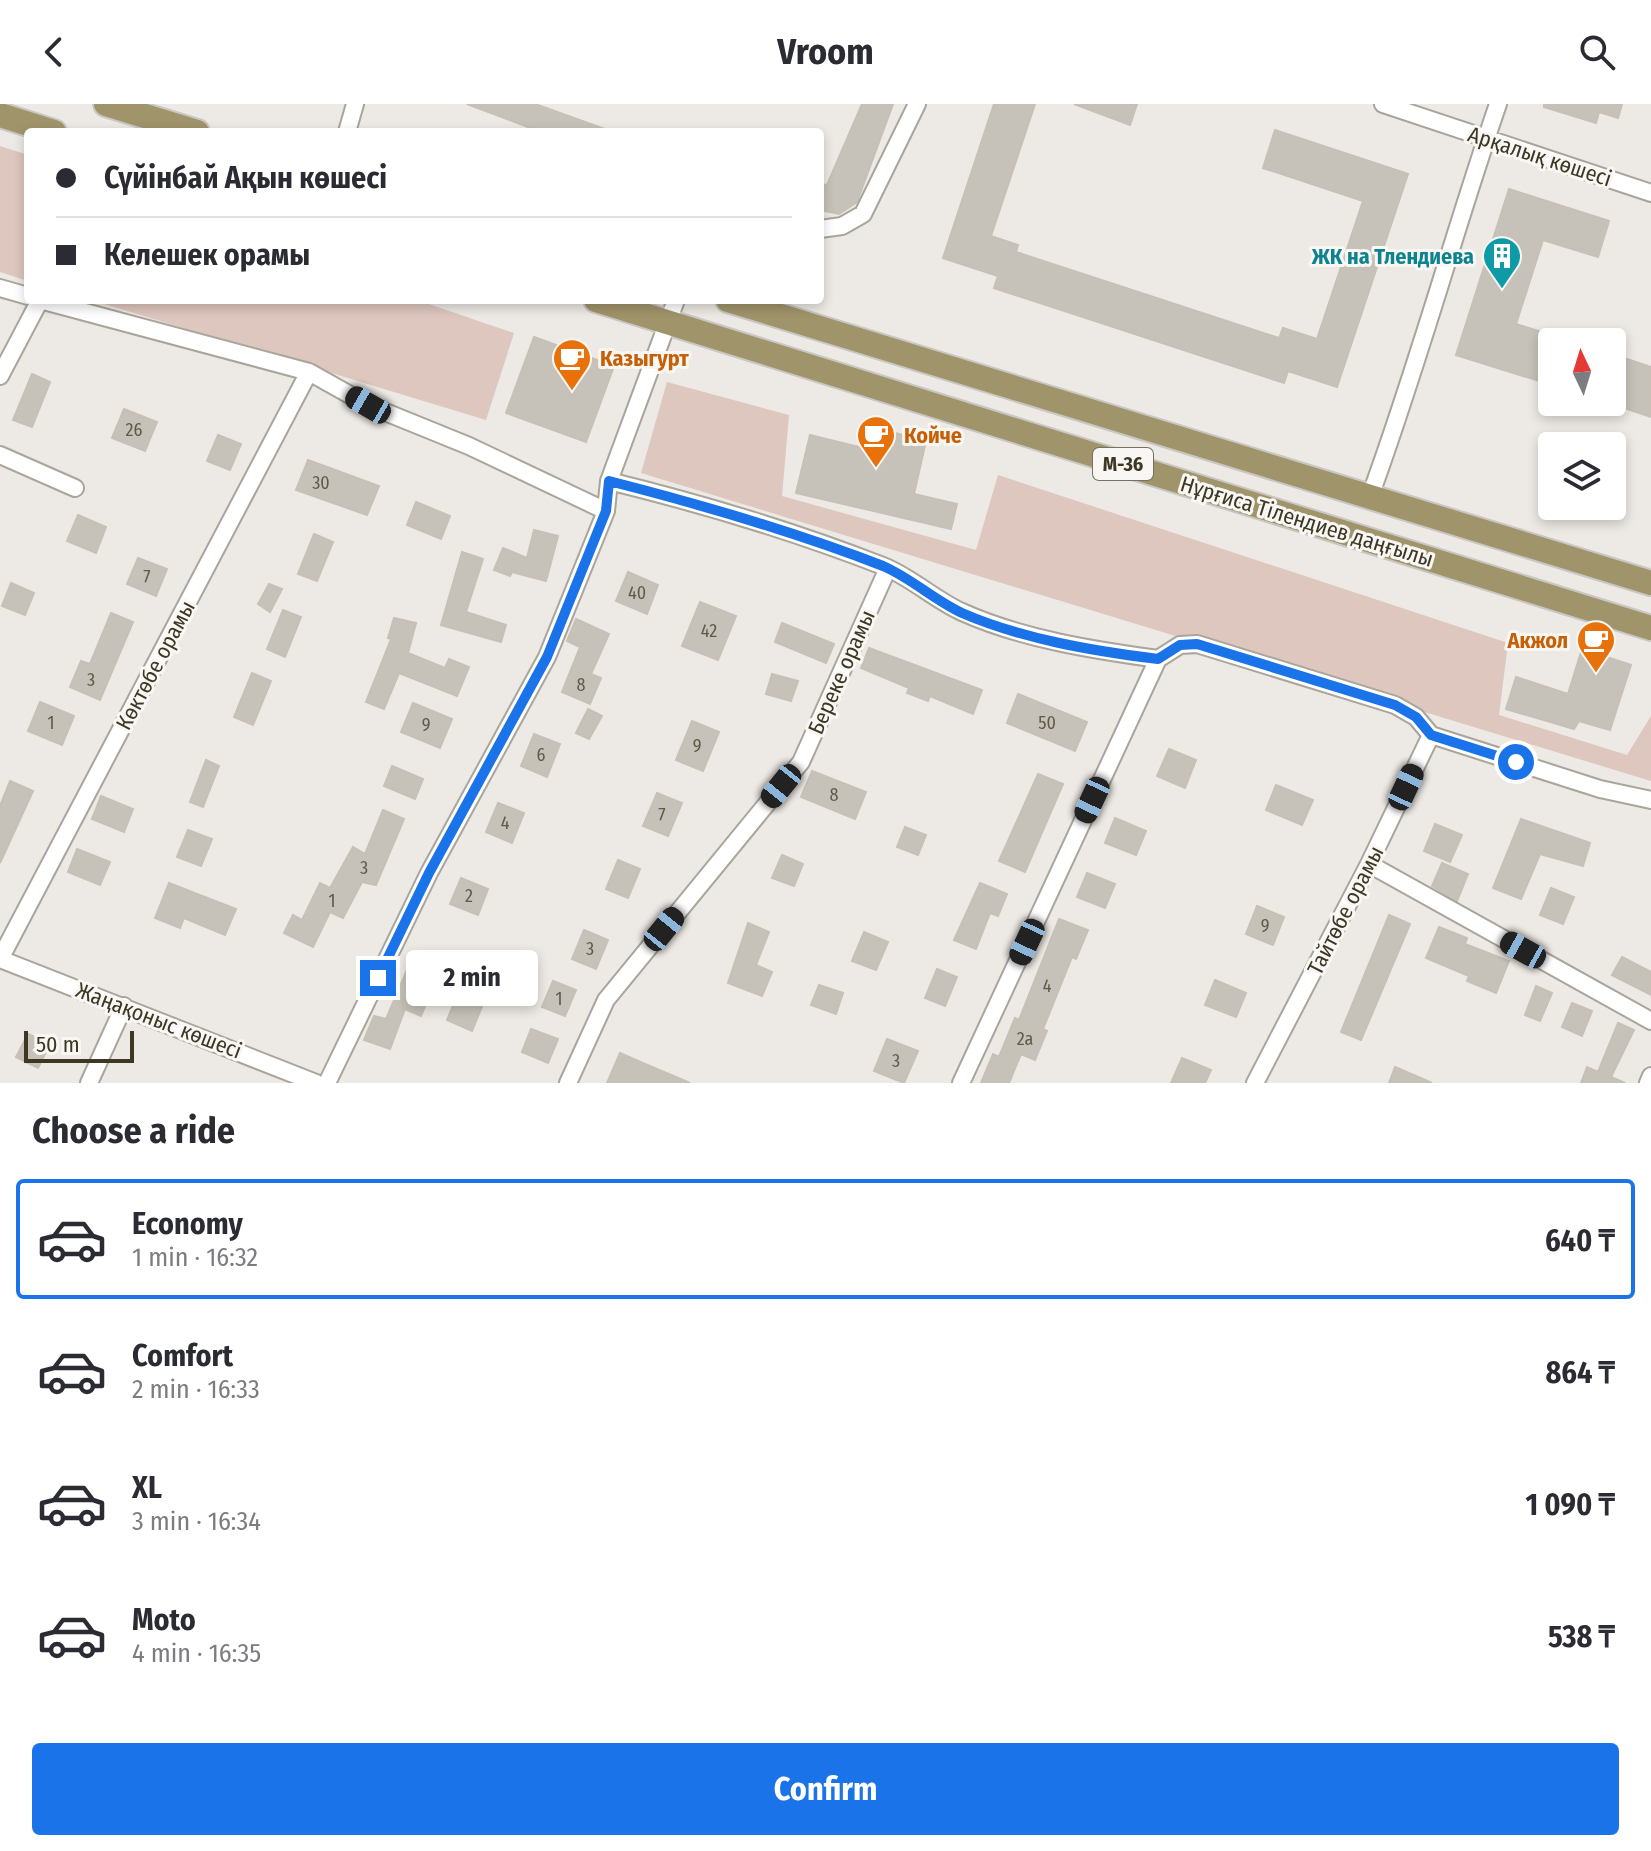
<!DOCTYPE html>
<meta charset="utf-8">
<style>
:root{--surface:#fff;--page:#f2f2f3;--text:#2b2b33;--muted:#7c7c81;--line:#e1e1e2;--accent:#1a73e8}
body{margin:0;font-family:"Fira Sans Condensed",sans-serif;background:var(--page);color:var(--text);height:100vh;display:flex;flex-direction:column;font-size:30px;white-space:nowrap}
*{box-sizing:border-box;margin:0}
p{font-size:26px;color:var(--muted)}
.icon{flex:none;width:44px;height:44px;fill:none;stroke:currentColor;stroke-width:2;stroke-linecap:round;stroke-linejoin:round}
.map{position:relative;height:979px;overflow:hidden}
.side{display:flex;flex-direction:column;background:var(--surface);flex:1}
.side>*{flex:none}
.guide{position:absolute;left:24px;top:24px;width:800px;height:176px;border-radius:8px;box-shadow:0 4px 12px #0003;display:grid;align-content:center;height:176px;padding:0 32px;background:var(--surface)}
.needle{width:52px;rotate:356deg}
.buttons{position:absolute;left:1538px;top:224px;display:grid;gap:16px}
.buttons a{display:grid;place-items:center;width:88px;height:88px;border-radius:8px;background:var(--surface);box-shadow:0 4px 12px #0003;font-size:40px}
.scale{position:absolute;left:24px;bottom:20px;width:110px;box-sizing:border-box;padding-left:8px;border:4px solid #3d3724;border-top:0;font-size:22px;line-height:28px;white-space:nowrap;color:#3d3724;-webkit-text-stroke:6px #f9f7f4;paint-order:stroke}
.end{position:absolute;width:36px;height:36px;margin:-18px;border:10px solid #1a73e8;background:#fff;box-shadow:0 0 0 4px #fff}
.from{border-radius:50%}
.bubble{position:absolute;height:56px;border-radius:8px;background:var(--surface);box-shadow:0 4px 12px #0003;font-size:26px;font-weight:700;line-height:56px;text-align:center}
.car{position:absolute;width:24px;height:48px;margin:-24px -12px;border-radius:10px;box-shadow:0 0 6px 2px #0007;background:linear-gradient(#222 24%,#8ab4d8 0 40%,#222 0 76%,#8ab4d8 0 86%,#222 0)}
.guide b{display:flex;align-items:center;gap:28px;height:76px;font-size:30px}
.guide b+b{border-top:2px solid var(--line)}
.guide i{width:20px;height:20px;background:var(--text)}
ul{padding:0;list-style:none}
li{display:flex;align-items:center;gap:24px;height:120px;margin:0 16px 12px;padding:0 16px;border:4px solid transparent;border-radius:8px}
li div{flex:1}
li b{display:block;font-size:30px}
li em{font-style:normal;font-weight:700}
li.active{border-color:var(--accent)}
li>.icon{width:72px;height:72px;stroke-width:1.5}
h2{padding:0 32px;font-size:36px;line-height:96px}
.primary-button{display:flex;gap:16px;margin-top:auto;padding:16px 32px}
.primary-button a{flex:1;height:92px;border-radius:8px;background:var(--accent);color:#fff;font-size:32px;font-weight:700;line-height:92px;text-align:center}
header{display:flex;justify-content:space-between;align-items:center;height:104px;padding:0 32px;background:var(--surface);font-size:36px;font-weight:700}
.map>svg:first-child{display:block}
.green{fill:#ddc7be}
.building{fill:#c7c2b9;stroke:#c6c0b6;stroke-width:2}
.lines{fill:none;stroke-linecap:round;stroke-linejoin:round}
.minor-casing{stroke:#aaa59b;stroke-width:20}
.primary-casing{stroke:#c9c7c2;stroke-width:28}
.minor{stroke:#fff;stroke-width:16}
.primary{stroke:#a0946a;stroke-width:24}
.route{stroke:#1a73e8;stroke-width:10}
.labels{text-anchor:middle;stroke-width:6;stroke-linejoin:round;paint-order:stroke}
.number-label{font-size:18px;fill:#605a49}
.shield{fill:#f9f7f4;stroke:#757162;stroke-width:2}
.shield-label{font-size:20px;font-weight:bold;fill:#3d3724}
.street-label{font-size:22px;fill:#3d3724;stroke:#f9f7f4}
.culture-label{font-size:22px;font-weight:bold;fill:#0d838f;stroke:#f9f7f4;text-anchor:end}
.food-label{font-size:22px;font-weight:bold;fill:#c56008;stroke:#f9f7f4;text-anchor:start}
</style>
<header><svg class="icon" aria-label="back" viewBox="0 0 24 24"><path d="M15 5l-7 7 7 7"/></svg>Vroom<svg class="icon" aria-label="search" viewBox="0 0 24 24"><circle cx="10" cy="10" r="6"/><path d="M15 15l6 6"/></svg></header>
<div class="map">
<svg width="1651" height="979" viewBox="0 0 1651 979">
<rect width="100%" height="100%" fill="#ede9e4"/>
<!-- green -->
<path class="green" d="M0 42 28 51V177L0 168Z
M91 196H417L514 229 486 316Z
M667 278 789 311 782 392 976 446 998 371 1508 539 1499 611 1627 651 1651 612V677L641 369Z"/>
<!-- building -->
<path class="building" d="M467 0H535L613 28H541Z
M862 0H893L857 98 839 110 820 106V80L827 81Z
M994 0H1035L991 132 1018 141 1016 148 1279 234 1283 224 1317 235 1363 97 1263 64 1275 26 1408 70 1337 283 1288 267 1284 279 994 184 998 172 943 154Z
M1074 0H1137L1130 21Z
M1544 0H1622L1618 14 1599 8 1596 19 1544 3Z
M1509 85 1609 117 1598 153 1543 136 1516 220 1552 231V281L1456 251Z
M534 233 614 262 586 338 506 309Z
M1612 250 1651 263V313L1612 300Z
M32 270 50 278 32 323 13 316Z
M124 305 157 318 145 347 112 334Z
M876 324 926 337 914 390 957 400 951 425 796 389 810 331 871 346Z
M218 331 241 340 230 366 207 357Z
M308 356 379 382 367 411 296 386Z
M416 398 450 412 441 435 407 421Z
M78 411 106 423 96 449 67 437Z
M534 426 558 432 546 477 512 468 510 472 494 466 503 444 527 454Z
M314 430 333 438 317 477 298 470Z
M462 448 483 455 466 508 506 521 501 538 441 521Z
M138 454 167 465 156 492 127 480Z
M628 468 658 481 647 510 616 497Z
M11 479 34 489 25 511 2 502Z
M269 480 282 485 270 508 258 500Z
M700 498 736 512 718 556 682 542Z
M283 506 301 513 285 553 267 545Z
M111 509 133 518 100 596 70 583 81 557 90 560Z
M394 514 416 519 408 549 445 564 449 555 469 563 457 592 399 569 384 605 366 598 391 535 388 534Z
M576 515 609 530 591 570 601 574 590 600 562 588 580 543 567 537Z
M782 519 834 540 826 559 775 538Z
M869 544 982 586 973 610 930 592 928 597 907 589 909 584 861 564Z
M1582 545 1631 561 1610 626 1579 617 1574 625 1506 605 1516 573 1568 590Z
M252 569 271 577 253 621 234 613Z
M772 570 798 577 791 597 766 590Z
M1018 590 1087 618 1075 647 1007 619Z
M40 598 74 612 62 641 28 627Z
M413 599 452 615 440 644 401 628Z
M588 605 602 612 589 635 576 629Z
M692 617 719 628 703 667 676 656Z
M534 630 560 640 547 673 521 662Z
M1169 645 1196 656 1185 684 1157 672Z
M206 656 219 662 203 703 190 698Z
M392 662 423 675 415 695 384 682Z
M812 667 866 688 855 715 801 693Z
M1038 670 1063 680 1025 768 999 757Z
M10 677 33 687 0 759V702Z
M1276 681 1313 696 1302 721 1266 706Z
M657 689 682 699 668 732 643 722Z
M101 692 133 705 124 728 92 715Z
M498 699 524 709 512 739 486 728Z
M383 706 404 715 376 781 362 778 343 814 330 808 313 843 284 829 293 811 302 816 320 779 330 784 353 743 365 750Z
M1115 714 1146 727 1136 751 1105 739Z
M1521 715 1590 739 1583 762 1540 750 1521 795 1493 784Z
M1435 720 1462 731 1450 758 1424 747Z
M905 723 926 731 918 751 897 743Z
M188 726 212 735 201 762 177 753Z
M77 745 110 758 100 781 68 768Z
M782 751 803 760 794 782 772 774Z
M618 756 640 765 628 794 606 785Z
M1442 759 1468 770 1457 797 1432 782Z
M1087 769 1115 780 1105 804 1077 793Z
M461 774 488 785 478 811 450 800Z
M169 779 236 805 225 831 184 814 180 824 155 814Z
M980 779 1007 790 998 812 990 809 976 845 954 836Z
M1551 784 1574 793 1563 820 1540 811Z
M1257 802 1284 813 1273 841 1246 830Z
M1389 811 1410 820 1361 936 1341 928Z
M1059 815 1088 826 1076 855 1072 853 1043 925 1047 927 1035 956 1021 950 1009 979H981L993 950 999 953 1015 914 1019 916Z
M748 819 769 828 756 861 772 868 762 892 728 879Z
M1439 823 1467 834 1465 840 1509 857 1496 889 1467 877 1469 872 1426 854Z
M584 826 608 836 596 865 572 855Z
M864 828 888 838 876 866 852 857Z
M1622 853 1651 868V891L1612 871Z
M937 865 957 873 945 902 925 894Z
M406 868 434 880 421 912 405 905 390 945 364 936 374 912 386 915Z
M1215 876 1246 889 1236 913 1205 901Z
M553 877 576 886 565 912 542 903Z
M819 881 843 889 836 910 811 901Z
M1536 882 1552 889 1540 917 1525 911Z
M458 890 483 900 472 927 447 916Z
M1572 899 1592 907 1582 932 1562 923Z
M1618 919 1634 926 1611 973 1625 979H1581L1587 963 1598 968Z
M531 925 558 935 548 959 522 948Z
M28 930 50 940 38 964 16 953Z
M887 935 918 947 904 979 874 967Z
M620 949 645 960 690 979H607Z
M1182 954 1211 966 1205 979H1171Z
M1395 963 1432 979H1389Z"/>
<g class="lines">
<defs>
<path id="minor" d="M1383 0 1651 89
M347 28 355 0
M820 125 842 122 863 110 917 0
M0 184 28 192
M40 196 309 268 368 301 469 342 606 407
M309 268 0 855 316 979
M0 272 40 196
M0 351 75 384
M609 377C703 400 793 427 883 462 911 473 935 496 962 508 1022 535 1093 546 1158 555L1180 541 1197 540 1395 601 1416 613 1431 631 1600 685 1651 696
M1369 395C1417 265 1453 131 1498 0
M1369 760 1651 917
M89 979 124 902
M327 979 429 769 547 553 606 407 609 377 676 196
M568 979 606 896 801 658 888 464
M961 979 1158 555
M1255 979 1369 760 1431 631
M1648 979 1651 972"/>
<path id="primary" d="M106 0 197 28
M0 11 54 28
M596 196 1651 524
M728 196 1651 479"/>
</defs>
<!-- minor casing -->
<use href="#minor" class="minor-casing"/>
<!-- primary casing -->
<use href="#primary" class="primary-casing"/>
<!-- minor -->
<use href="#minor" class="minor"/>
<!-- primary -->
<use href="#primary" class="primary"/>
</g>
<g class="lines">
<!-- route -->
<path class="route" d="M378 874 429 769 547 553 606 407 609 377C703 401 793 427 883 462 911 474 934 496 962 509 1022 535 1093 547 1158 555L1180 541 1197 540 1395 601 1416 613 1431 631 1516 658"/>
</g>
<!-- icons -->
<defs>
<symbol id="building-pin" viewBox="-11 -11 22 30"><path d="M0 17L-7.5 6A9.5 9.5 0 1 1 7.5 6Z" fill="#0f9aa8" stroke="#f9f7f4"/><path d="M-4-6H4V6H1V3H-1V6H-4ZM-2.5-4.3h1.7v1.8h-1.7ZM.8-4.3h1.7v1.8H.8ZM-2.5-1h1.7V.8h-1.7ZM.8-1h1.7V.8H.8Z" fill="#fff"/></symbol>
<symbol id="cafe-pin" viewBox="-11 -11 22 30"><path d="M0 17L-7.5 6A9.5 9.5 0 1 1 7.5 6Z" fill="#e8710a" stroke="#f9f7f4"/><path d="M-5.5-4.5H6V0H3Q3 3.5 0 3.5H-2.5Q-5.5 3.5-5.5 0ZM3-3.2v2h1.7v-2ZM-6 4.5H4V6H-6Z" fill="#fff"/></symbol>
</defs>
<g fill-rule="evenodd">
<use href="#building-pin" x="1480" y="130" width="44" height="60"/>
<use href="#cafe-pin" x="550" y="232" width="44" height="60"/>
<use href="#cafe-pin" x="854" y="309" width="44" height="60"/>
<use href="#cafe-pin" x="1574" y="514" width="44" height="60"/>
</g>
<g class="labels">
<!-- number labels -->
<g class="number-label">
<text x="134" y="332">26</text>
<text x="321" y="385">30</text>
<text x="147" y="479">7</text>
<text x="637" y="495">40</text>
<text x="709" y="533">42</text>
<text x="91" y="582">3</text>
<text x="581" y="587">8</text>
<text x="51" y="625">1</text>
<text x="1047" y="625">50</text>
<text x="426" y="627">9</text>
<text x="697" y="648">9</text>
<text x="541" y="657">6</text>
<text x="834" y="697">8</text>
<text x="662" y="717">7</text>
<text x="505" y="725">4</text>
<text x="364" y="770">3</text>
<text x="469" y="798">2</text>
<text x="332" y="803">1</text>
<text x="1265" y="828">9</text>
<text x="590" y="851">3</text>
<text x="1047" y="888">4</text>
<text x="559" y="901">1</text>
<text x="1025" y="941">2а</text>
<text x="896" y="963">3</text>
</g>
<!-- shield labels -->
<rect class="shield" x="1093" y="344" width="60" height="32" rx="6"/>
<g class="shield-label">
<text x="1123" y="367">M-36</text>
</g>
<!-- street labels -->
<g class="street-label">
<text transform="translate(1540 52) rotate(18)" y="8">Арқалық көшесі</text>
<text transform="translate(1307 417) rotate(17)" y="8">Нұрғиса Тілендиев даңғылы</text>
<text transform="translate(155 561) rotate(-62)" y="8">Көктөбе орамы</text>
<text transform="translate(841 568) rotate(-66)" y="8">Береке орамы</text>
<text transform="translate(1345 806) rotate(-63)" y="8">Тайтөбе орамы</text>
<text transform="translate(159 916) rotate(21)" y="8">Жаңақоныс көшесі</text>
</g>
<!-- culture labels -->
<g class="culture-label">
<text x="1474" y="160">ЖК на Тлендиева</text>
</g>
<!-- food labels -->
<g class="food-label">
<text x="600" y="262">Казыгурт</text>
<text x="904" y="339">Койче</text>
<text x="1568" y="544" text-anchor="end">Акжол</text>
</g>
</g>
</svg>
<div class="buttons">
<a><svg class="needle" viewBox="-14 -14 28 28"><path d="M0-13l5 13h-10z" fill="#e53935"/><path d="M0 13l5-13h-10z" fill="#7c7c81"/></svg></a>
<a><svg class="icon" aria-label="layers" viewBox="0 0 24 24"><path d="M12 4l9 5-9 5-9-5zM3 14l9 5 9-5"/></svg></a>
</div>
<div class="scale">50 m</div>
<i class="end from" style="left:1516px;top:658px"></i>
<i class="end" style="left:378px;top:874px"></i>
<div class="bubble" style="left:406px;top:846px;width:132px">2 min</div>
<i class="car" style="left:368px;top:301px;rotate:300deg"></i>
<i class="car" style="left:781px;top:682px;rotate:219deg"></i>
<i class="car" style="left:1406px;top:683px;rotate:25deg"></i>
<i class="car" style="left:1092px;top:696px;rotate:205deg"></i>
<i class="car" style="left:664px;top:825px;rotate:39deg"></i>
<i class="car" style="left:1027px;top:838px;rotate:205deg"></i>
<i class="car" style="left:1523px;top:846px;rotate:299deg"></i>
<div class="guide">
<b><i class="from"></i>Сүйінбай Ақын көшесі</b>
<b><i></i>Келешек орамы</b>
</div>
</div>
<section class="side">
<h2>Choose a ride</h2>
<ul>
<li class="active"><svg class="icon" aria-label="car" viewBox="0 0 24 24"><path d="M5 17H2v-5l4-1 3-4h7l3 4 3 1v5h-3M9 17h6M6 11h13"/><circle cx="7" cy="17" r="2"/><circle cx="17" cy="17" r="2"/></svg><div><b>Economy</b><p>1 min · 16:32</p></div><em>640 ₸</em></li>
<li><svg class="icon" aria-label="car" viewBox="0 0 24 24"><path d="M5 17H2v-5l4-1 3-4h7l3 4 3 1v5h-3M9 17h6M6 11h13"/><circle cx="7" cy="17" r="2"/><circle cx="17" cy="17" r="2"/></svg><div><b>Comfort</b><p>2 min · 16:33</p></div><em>864 ₸</em></li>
<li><svg class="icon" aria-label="car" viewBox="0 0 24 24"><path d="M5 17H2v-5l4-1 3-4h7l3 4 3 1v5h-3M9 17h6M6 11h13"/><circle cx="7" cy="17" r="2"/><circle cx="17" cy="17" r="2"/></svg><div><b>XL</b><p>3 min · 16:34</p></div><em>1 090 ₸</em></li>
<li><svg class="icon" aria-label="car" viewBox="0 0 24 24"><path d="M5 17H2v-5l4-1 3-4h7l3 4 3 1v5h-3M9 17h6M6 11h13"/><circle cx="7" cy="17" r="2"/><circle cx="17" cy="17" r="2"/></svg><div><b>Moto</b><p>4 min · 16:35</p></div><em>538 ₸</em></li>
</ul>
<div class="primary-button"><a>Confirm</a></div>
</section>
